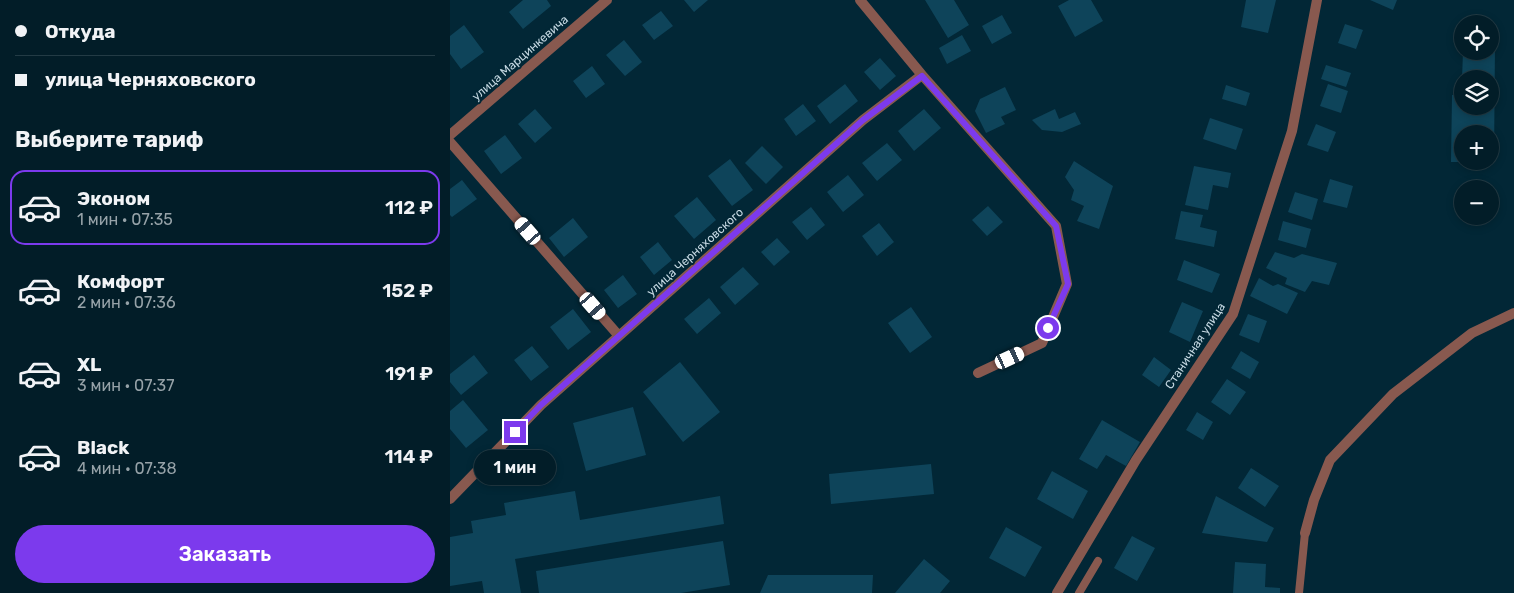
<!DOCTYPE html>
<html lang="ru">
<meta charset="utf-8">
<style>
:root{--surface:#021d28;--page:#102a34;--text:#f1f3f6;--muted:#96a2a8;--line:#233b45;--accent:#7c3aed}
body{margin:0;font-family:Rubik,sans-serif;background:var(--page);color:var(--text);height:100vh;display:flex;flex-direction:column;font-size:19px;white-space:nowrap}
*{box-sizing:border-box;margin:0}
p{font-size:16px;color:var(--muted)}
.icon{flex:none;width:28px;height:28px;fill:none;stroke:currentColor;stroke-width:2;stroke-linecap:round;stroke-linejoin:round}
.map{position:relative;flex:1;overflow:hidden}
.sheet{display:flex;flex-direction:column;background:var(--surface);width:450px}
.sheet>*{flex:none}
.top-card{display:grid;align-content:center;height:110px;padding:0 15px;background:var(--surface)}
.fabs{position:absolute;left:1004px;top:15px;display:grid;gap:10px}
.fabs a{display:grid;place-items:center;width:45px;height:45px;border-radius:50%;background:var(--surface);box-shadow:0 2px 8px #0003,0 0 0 1px var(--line);font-size:25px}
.end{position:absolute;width:22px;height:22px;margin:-11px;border:6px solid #7c3aed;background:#fff;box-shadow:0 0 0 2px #fff}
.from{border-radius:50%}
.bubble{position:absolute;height:35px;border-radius:18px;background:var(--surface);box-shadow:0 2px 8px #0003,0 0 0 1px var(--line);font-size:16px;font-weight:600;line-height:35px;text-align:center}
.car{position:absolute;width:15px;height:30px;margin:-15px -8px;border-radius:6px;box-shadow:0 0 4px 1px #0007;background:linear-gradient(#fff 24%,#345 0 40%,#fff 0 76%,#345 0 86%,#fff 0)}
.top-card b{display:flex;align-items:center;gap:18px;height:48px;font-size:19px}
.top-card b+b{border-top:1px solid var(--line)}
.top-card i{width:12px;height:12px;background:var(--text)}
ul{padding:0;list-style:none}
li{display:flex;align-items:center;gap:15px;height:75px;margin:0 10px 8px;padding:0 5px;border:2px solid transparent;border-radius:15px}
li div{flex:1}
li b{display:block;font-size:19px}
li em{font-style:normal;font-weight:600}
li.active{border-color:var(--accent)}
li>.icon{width:45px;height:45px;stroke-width:1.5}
h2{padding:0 15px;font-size:22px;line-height:60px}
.button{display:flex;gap:10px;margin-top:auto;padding:10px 15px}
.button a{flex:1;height:58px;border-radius:30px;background:var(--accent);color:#fff;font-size:20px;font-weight:600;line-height:58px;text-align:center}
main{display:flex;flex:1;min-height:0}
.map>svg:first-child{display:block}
.building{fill:#0e445a}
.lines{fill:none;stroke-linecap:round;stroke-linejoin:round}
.lane{stroke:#88594f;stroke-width:8}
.street{stroke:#88594f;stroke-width:10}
.route{stroke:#7c3aed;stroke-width:6}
.labels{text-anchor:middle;stroke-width:4;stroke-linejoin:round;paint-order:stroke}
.street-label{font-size:12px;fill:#c6d9e3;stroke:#022736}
</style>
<main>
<section class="sheet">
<div class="top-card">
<b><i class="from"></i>Откуда</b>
<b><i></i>улица Черняховского</b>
</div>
<h2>Выберите тариф</h2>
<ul>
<li class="active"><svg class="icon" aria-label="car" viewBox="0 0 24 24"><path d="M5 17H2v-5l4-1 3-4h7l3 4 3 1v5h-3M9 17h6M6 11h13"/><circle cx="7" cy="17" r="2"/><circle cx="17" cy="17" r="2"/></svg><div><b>Эконом</b><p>1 мин · 07:35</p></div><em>112 ₽</em></li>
<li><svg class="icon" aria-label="car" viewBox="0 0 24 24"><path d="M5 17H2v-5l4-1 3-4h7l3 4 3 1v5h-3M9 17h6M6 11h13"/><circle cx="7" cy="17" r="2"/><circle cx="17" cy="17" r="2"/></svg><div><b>Комфорт</b><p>2 мин · 07:36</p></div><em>152 ₽</em></li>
<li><svg class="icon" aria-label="car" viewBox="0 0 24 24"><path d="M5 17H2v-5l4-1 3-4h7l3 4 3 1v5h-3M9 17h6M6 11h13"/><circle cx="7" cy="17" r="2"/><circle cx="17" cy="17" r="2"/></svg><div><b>XL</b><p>3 мин · 07:37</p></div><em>191 ₽</em></li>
<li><svg class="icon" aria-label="car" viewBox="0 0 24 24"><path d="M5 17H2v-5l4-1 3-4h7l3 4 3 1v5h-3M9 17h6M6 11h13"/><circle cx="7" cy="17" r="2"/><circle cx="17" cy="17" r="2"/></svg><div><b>Black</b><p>4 мин · 07:38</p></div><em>114 ₽</em></li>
</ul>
<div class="button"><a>Заказать</a></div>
</section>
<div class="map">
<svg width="1064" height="593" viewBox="0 0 1064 593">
<rect width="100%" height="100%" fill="#022736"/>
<!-- building -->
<path class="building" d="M73 0H97L101 6 73 29 59 12Z
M234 0H258L244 12Z
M475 0H504L519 25 498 38Z
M619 0H641L653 21 625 37 608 6Z
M796 0H826L818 33 791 27Z
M920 0H947L943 10Z
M211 11 223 26 204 40 192 25Z
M552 15 562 33 542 44 532 26Z
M895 24 913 30 906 49 888 43Z
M14 25 34 52 11 69 0 54V36Z
M512 35 521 51 497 64 489 48Z
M174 40 192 62 175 76 156 55Z
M1040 43H1045L1044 163 1040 162V134H1012V162H1001L1002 95H1012V106H1040V79H1012L1013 51H1040Z
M430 58 446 76 430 90 414 72Z
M876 65 901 73 896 87 871 79Z
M142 66 155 84 136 98 123 81Z
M395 84 408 101 380 124 367 106Z
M878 84 898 91 891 113 870 106Z
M776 85 800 93 796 106 772 99Z
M555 87 566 110 551 117 555 124 536 133 525 111 530 99Z
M353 104 366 121 346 136 334 119Z
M85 109 102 128 85 143 68 124Z
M474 109 491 128 464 151 448 131Z
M605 109 609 119 625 112 631 124 612 132 592 130 582 120Z
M760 118 793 129 786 150 753 139Z
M866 124 886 132 878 152 857 145Z
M55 135 72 158 51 174 34 151Z
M437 143 452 160 427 181 412 163Z
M312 146 333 167 316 184 295 163Z
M280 159 303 190 282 206 258 176Z
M624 161 663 186 649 229 627 221 634 206 621 200 624 190 615 177Z
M744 166 781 173 778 188 763 185 758 210 735 205Z
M398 175 414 195 393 212 377 192Z
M880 179 903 186 897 208 873 202Z
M12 180 27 199 2 217 0 215V189Z
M845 192 868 199 862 220 838 212Z
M247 197 266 220 244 239 224 216Z
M538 206 553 222 537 236 522 220Z
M361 207 375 225 357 240 342 222Z
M731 211 753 215 750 227 767 231 764 247 725 239Z
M123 218 138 237 114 257 99 238Z
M833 221 861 229 856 248 828 240Z
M429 223 444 242 427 256 412 236Z
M327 238 340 252 324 266 311 252Z
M208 242 222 260 204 275 190 257Z
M825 252 844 258 852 254 887 263 879 285 862 281 855 292 835 284 837 278 816 268Z
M734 260 770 274 762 293 727 280Z
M293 267 309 284 285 305 270 287Z
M173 275 187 294 168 308 154 290Z
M809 278 823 286 828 284 848 293 837 314 800 296Z
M259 298 271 313 247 334 234 319Z
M732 302 753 311 740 342 719 332Z
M461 307 482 337 460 353 438 323Z
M123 309 141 332 118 350 100 327Z
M798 314 817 321 809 343 789 335Z
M82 346 99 367 81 381 64 360Z
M791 351 809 362 800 379 781 368Z
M24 355 38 373 11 395 0 382V374Z
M704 357 721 370 709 387 692 375Z
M230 362 270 412 233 442 193 392Z
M777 379 796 392 780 415 761 402Z
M13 400 38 430 16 448 0 429V411Z
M183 407 196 455 136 471 123 423Z
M747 412 763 422 753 440 736 430Z
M652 420 690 442 676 466 656 455 647 469 629 459Z
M481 464 484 494 381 504 379 474Z
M801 468 829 486 815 507 788 488Z
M602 471 638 491 623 519 587 499Z
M125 491 130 520 270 496 274 524 65 559 71 593H34L32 581 0 586V537L23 533 21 521 56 515 54 503Z
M766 496 824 528 817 542 752 533Z
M556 527 592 547 575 577 539 558Z
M682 536 705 548 687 581 664 568Z
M273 541 280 585 231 593H89L86 571Z
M474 559 500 581 490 593H445Z
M785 562 816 564 815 587 830 588V593H783Z
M318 575H423L422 593H310Z"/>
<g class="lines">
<!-- lane -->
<path class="lane" d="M629 593 648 561
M849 593 855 533"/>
<!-- street -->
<path class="street" d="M410 0 472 75 606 226 617 284 592 343 528 373
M0 135 157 0
M0 142 169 336
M0 499 91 405 413 120 472 75
M855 533 864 500 880 460 943 394 1022 333 1064 313
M607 593 686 460 783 314 842 131 867 0"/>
</g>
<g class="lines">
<!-- route -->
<path class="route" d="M65 432 91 405 413 120 472 76 606 226 618 284 598 328"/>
</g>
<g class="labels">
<!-- street labels -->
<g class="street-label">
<text transform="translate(70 58) rotate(-41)" y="4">улица Марцинкевича</text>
<text transform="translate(245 252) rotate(-42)" y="4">улица Черняховского</text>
<text transform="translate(745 346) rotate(-57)" y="4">Станичная улица</text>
</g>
</g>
</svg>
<div class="fabs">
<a><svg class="icon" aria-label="locate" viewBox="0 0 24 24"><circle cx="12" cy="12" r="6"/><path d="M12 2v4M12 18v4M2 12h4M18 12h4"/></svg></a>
<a><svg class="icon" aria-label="layers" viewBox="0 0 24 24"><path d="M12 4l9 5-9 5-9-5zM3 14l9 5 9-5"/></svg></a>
<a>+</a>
<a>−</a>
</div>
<i class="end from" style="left:598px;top:328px"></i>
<i class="end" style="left:65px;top:432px"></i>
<div class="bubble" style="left:24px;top:450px;width:82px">1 мин</div>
<i class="car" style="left:78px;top:231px;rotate:319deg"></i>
<i class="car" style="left:143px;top:306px;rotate:139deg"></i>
<i class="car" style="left:560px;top:358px;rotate:65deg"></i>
</div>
</main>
